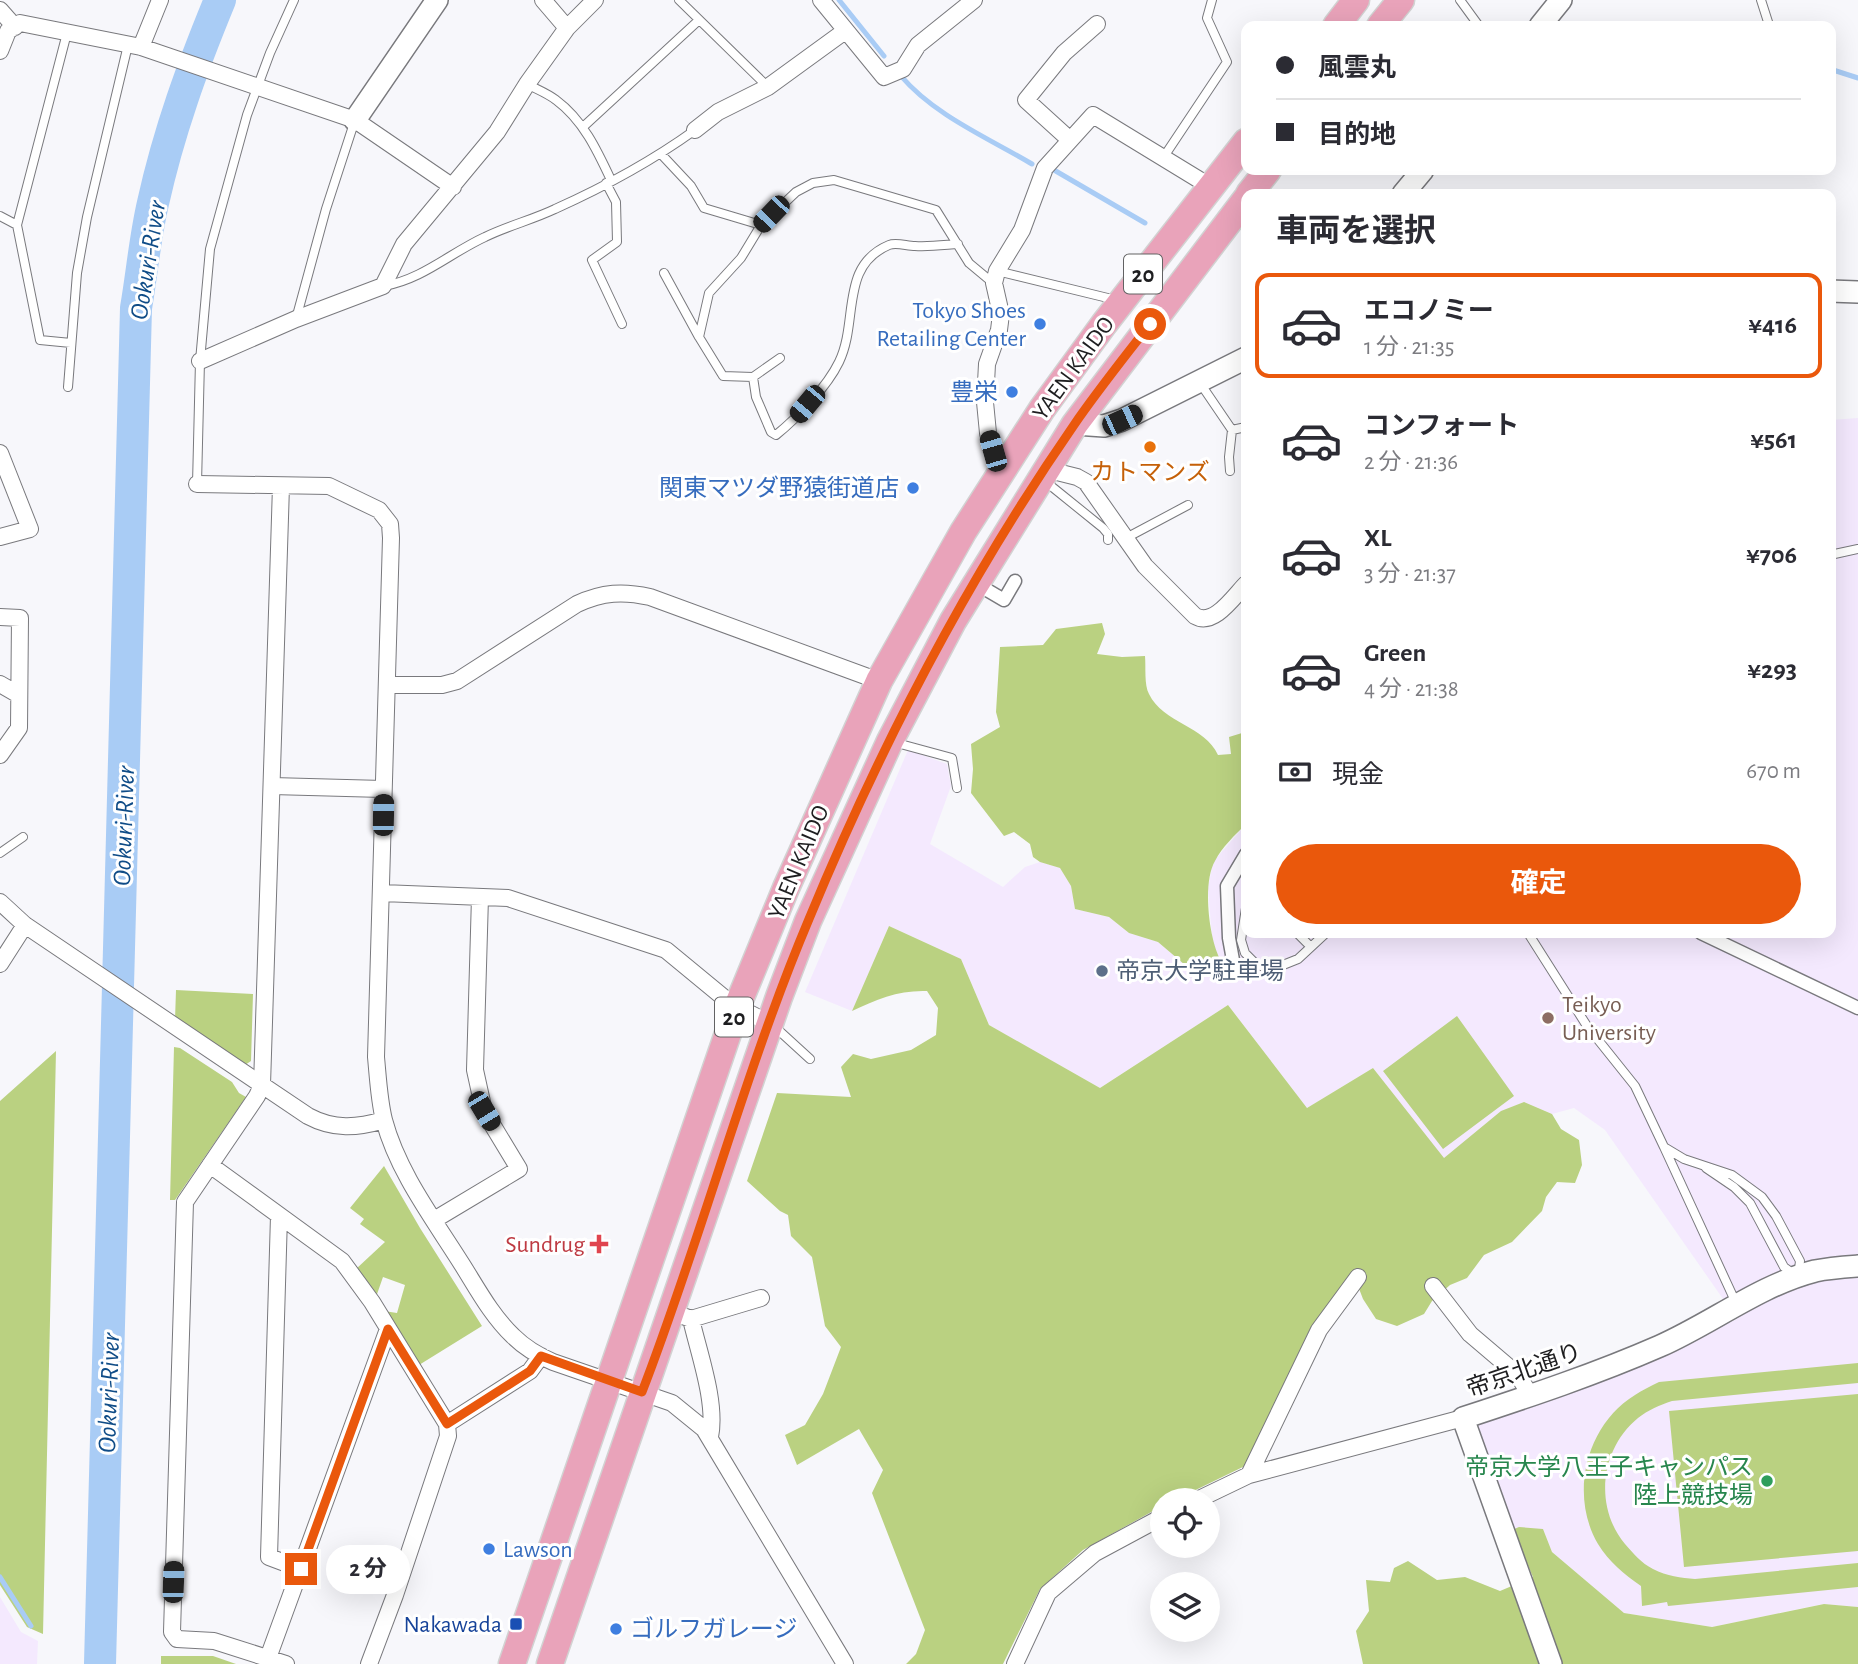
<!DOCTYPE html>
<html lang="ja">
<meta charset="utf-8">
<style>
:root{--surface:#fff;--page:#f7f7f7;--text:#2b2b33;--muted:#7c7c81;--line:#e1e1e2;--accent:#ea580c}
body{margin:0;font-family:"Alegreya Sans","Noto Sans JP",sans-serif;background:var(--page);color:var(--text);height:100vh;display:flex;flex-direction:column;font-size:26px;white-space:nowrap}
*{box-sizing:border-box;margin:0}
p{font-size:23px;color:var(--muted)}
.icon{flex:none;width:38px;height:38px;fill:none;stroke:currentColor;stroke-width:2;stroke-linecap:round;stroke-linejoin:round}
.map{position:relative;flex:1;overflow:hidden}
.drawer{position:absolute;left:1241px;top:189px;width:595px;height:749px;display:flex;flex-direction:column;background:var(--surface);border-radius:14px;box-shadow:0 7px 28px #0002}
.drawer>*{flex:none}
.guide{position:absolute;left:1241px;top:21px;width:595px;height:154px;border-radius:14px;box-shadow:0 7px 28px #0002;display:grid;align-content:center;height:154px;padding:0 35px;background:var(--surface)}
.tools{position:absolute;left:1150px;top:1488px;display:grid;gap:14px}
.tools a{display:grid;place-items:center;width:70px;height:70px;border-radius:50%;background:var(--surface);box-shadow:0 7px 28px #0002;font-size:35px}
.end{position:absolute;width:32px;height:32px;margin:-16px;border:9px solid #ea580c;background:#fff;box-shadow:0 0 0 4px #fff}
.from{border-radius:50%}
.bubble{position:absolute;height:49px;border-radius:24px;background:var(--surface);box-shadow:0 7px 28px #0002;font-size:23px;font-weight:700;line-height:49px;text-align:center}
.car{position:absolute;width:21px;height:42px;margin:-21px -10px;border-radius:9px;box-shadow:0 0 5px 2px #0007;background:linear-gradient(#222 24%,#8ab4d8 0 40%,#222 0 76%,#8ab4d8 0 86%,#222 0)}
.guide b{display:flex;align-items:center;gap:24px;height:66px;font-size:26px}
.guide b+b{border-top:2px solid var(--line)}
.guide i{width:18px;height:18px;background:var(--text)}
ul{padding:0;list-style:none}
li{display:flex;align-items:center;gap:21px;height:105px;margin:0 14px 10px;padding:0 21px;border:4px solid transparent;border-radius:14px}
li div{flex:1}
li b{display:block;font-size:26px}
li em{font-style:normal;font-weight:700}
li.selected{border-color:var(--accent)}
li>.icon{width:63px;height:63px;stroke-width:1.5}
h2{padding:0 35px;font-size:32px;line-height:84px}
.pay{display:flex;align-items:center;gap:18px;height:77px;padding:0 35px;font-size:26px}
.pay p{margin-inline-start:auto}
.cta{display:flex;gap:14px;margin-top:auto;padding:14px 35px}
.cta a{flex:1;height:80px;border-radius:42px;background:var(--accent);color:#fff;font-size:28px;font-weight:700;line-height:80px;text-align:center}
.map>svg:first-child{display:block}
.education{fill:#f4e9fe}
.green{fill:#bad181}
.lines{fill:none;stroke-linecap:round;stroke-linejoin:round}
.stream{stroke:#a9ccf5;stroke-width:5}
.river{stroke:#a9ccf5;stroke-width:32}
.service-casing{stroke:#79797d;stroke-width:10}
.pedestrian-casing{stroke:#79797d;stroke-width:15}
.minor-casing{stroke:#79797d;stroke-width:18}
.tertiary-casing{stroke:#79797d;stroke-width:24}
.primary-casing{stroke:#d2d2d2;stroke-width:29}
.service{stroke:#fff;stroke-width:8}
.pedestrian{stroke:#fff;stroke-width:12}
.minor{stroke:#fff;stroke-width:16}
.tertiary{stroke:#fff;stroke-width:21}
.primary{stroke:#e9a3ba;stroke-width:26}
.route{stroke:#ea580c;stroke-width:9}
.shop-dot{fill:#3f7fe0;stroke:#fff;stroke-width:2.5}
.food-dot{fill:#e8710a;stroke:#fff;stroke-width:2.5}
.service-dot{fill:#5c6f8a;stroke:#fff;stroke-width:2.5}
.education-dot{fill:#8d6e63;stroke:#fff;stroke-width:2.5}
.health-dot{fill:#e0444e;stroke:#fff;stroke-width:2.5}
.leisure-dot{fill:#2e9e5b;stroke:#fff;stroke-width:2.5}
.transit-dot{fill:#1a4fb4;stroke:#fff;stroke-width:2.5}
.labels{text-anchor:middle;stroke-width:6;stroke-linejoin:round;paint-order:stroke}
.shield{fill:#fff;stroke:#626263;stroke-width:2}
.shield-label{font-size:23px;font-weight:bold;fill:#1e1e20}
.shop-label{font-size:24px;fill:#366cbe;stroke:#fff;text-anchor:end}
.street-label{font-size:24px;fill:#1e1e20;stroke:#fff}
.food-label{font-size:24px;fill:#c56008;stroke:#fff}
.service-label{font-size:24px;fill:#4e5e75;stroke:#fff;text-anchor:start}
.education-label{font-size:24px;fill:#785e54;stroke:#fff;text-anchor:start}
.health-label{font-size:24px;fill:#be3a42;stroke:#fff;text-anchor:end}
.leisure-label{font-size:24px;fill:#27864d;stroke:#fff;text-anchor:end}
.transit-label{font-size:24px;fill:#164399;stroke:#fff;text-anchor:end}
.water-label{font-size:26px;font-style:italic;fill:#0f4c87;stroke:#fff}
</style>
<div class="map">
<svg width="1858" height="1664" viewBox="0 0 1858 1664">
<rect width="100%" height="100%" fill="#f7f7fb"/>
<!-- education -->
<path class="education" d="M1858 418V1607L1823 1604 1712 1627 1624 1613 1552 1552 1543 1529 1512 1530 1475 1424 1665 1354 1737 1319 1605 1130 1574 1108 1552 1114 1524 1102 1502 1111 1444 1159 1373 1068 1307 1108 1228 1005 1100 1088 989 1025 961 959 889 926 852 1011 805 992 908 750 947 764 951 786 930 844 1003 887 1025 867 1040 862 1060 868 1071 886 1075 909 1109 917 1129 933 1158 942 1198 976 1220 961 1213 948 1211 925 1208 888 1213 862 1246 824V933H1830L1831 420Z
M0 1597 21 1632 38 1641 37 1664H0Z"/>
<!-- green -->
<path class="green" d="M1102 623 1105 634 1097 654 1122 657 1145 656C1146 667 1144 685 1149 694 1163 723 1205 726 1218 755L1231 754 1229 737 1242 733 1246 737V824C1235 835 1222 847 1215 861 1202 883 1209 940 1221 961L1211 971 1198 976 1158 942 1129 933 1109 917 1075 909 1071 886 1060 868 1040 862 1033 857 1030 844 1014 832 1004 836 971 793 973 769 971 744 1000 727 996 712 1000 647 1043 645 1056 629Z
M889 926 961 959 989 1025 1100 1088 1228 1005 1307 1108 1373 1068 1444 1158 1501 1111 1524 1102 1552 1114 1561 1129 1579 1140 1582 1165 1575 1183 1557 1182 1546 1197 1542 1211 1512 1242 1484 1255 1467 1278 1450 1285 1432 1301 1424 1314 1397 1326 1376 1319 1363 1299 1353 1273 1249 1464 1175 1500H1162V1506L1083 1550 1040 1589 1003 1664H906L916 1654 925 1630 872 1493 883 1470 859 1429 797 1465 785 1435 805 1425 823 1394 841 1347 825 1326 812 1257 791 1236 788 1215 780 1211 747 1181 777 1093 851 1097 841 1067 853 1054 871 1059 911 1050 936 1035 938 1008 927 991C899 990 877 999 852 1011Z
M176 990 253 994 251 1061 245 1065 175 1020Z
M1457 1016 1514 1096 1443 1149 1383 1071Z
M174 1047 180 1048 232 1082 239 1093 246 1097 175 1200H170Z
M56 1051 43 1634 27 1627 0 1585V1101Z
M384 1166 420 1228 482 1326 419 1365 384 1311 397 1313 405 1285 383 1277 376 1297 356 1269 385 1242 360 1224 364 1219 350 1208Z
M1858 1363V1383L1672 1401C1660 1405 1648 1410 1638 1418 1600 1449 1594 1507 1625 1544 1634 1554 1641 1563 1653 1569 1667 1576 1681 1578 1695 1579L1858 1563V1587L1668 1606 1667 1602 1642 1606 1641 1586C1624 1574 1609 1562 1598 1544 1569 1495 1586 1425 1635 1395 1642 1390 1651 1386 1659 1382Z
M1858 1394V1551L1684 1567 1669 1411Z
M1519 1527 1543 1529 1552 1552 1624 1613 1712 1627 1824 1604 1858 1607V1664H1363L1356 1631 1369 1611 1366 1580 1390 1582 1394 1568 1408 1561 1437 1580 1465 1577 1500 1591 1533 1577 1512 1530Z
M161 1656H213L236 1664H161Z"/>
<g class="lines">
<!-- stream -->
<path class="stream" d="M839 0 884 56
M1830 69 1858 78
M901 76C934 115 988 138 1032 164
M1054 170 1145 223
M0 1577 31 1626"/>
<!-- river -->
<path class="river" d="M100 1664 136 308C142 273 145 237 153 203 169 131 192 68 220 0"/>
<defs>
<path id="service" d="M679 0 768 87
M1460 0 1479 26
M1761 0 1769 25 1773 26
M67 33 17 225 40 340 71 343
M527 84C536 89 547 93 556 100 583 120 597 150 611 180
M583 127 699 20
M661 154 691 186 704 208 761 225
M1163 158 1227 62 1207 18 1212 0
M606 183 616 202 617 242 592 260 622 324
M0 216 17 225
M997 271 1116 300
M664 273 699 337
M384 286C423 279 450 253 485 237 507 226 532 220 555 209 604 187 652 161 695 130
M296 319 326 209 355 120
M780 358 753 377 723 376 699 337 709 293 741 258 761 225 796 192 813 183 834 180 936 210 969 263 993 283
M753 377 756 397 771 432 776 435C797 418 827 387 839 362 859 321 839 266 889 245 896 242 907 246 915 246 929 247 944 245 958 244
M1200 383 1232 430 1229 457 1230 471
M68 387 77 273 87 217 128 45
M1232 430 1246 427
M197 484 200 361 210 249 247 115 270 53 294 0
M1043 484 1051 486 1103 528 1108 534V540
M1126 538 1188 505
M1830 555 1858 549
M893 742 952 758 957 788
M0 853 23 837
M1246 908 1241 940 1245 953 1257 965 1273 969 1298 959 1326 933
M1297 933 1311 947
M1528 933 1587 1026 1635 1086 1664 1147 1684 1159 1732 1175 1762 1197 1776 1216 1800 1261 1798 1277 1784 1267 1750 1203 1734 1187 1706 1168
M775 1027 810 1059
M1664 1147 1736 1303"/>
<path id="pedestrian" d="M987 590 1004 600 1015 581
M1701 933 1858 1008
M1235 971 1229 938 1227 886 1246 854"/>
<path id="minor" d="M543 0 567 28
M821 0 884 77 903 69 918 45 974 0
M0 10 15 27
M141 47 160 0
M0 51 8 31 20 23 141 47 355 120 453 187
M695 130 718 112 768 87 845 31
M1070 140 1026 100 1064 53 1097 24
M200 361 296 319 383 286 404 244 497 132 527 84 567 28 595 0
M0 453 30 529 0 537
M1004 468 993 451 988 433 985 402 987 364 999 330 1001 314 994 283 997 271 1022 230 1045 168 1093 115 1211 187
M1045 469 1077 477 1086 482 1145 566 1195 616C1214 627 1234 596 1246 584
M197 484 329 486 379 510 390 524 391 538 376 1057C378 1078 379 1100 384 1120 398 1173 435 1221 463 1266 478 1290 492 1316 513 1336 524 1347 539 1356 553 1362L672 1403 704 1429 845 1664
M281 486 262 1085 257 1096 185 1202 172 1632 177 1639 214 1641 286 1664
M0 617 20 618 19 728 0 755
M0 684 19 695
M387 685H442L457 681 577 604C603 592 623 591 650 597L879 681
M272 786 383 789
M382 893 508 898 666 950 723 997 737 1007 769 1023
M0 902 25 925 308 1116C334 1130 357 1128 384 1120
M0 964 25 925
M210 1165 342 1261 372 1302 447 1424 448 1436 395 1595 369 1664
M279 1216 269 1557 301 1569
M434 1220 519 1169 484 1111 475 1070 480 897
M1433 1286 1470 1334 1517 1374 1531 1396
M683 1316 691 1319 761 1298
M691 1319C699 1354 717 1403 710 1437
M447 1424 530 1371 541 1356
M1249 1475 1319 1330 1358 1277
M1197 1500 1249 1475 1463 1418
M268 1658 388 1329
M1015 1664 1048 1593 1095 1553 1162 1517"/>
<path id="tertiary" d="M1540 26 1561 0
M355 120 437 0
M1403 194 1423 170
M1830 291 1858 292
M1075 424 1104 426 1122 420 1246 358
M1551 1664 1463 1418C1530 1396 1596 1374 1660 1346 1712 1323 1760 1285 1815 1271 1829 1268 1844 1267 1858 1266"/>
<path id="primary" d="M1336 26 1356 0
M1380 26 1401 0
M1249 194 1268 170
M512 1664 737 1007 786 888 879 681 963 532 1042 409 1104 324 1246 142
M550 1664 779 997 808 921 890 741 953 621 1075 424 1246 199"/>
</defs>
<!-- service casing -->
<use href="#service" class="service-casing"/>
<!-- pedestrian casing -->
<use href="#pedestrian" class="pedestrian-casing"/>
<!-- minor casing -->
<use href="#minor" class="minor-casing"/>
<!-- tertiary casing -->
<use href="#tertiary" class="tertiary-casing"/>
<!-- primary casing -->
<use href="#primary" class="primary-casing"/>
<!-- service -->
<use href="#service" class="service"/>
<!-- pedestrian -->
<use href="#pedestrian" class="pedestrian"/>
<!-- minor -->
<use href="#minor" class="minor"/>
<!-- tertiary -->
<use href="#tertiary" class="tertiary"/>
<!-- primary -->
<use href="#primary" class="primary"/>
</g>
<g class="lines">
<!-- route -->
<path class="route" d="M301 1569 388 1329 447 1424 530 1371 541 1356 642 1392C702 1237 744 1073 809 919 880 747 968 578 1074 425 1098 390 1124 358 1150 324"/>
</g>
<!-- markers -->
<g class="shop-dot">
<circle cx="1040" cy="324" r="7"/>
<circle cx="1012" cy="392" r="7"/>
<circle cx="913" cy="488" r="7"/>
<circle cx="489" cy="1549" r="7"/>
<circle cx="616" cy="1629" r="7"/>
</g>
<circle class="food-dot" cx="1150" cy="447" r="7"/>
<circle class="service-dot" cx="1102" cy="971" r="7"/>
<circle class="education-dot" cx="1548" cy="1018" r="7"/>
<path class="health-dot" d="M595.5 1233.5h7v7h7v7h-7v7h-7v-7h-7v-7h7z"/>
<circle class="leisure-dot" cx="1767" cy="1481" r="7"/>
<rect class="transit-dot" x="509" y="1617" width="14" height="14" rx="3.5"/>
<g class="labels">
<!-- shield labels -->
<g class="shield">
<rect x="1124" y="254.5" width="38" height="39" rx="5"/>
<rect x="715" y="997.5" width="38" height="39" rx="5"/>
</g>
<g class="shield-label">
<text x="1143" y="282">20</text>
<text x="734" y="1025">20</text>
</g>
<!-- shop labels -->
<g class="shop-label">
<text x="1026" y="318">Tokyo Shoes<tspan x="1026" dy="28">Retailing Center</tspan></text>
<text x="998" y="400">豊栄</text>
<text x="899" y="496">関東マツダ野猿街道店</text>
<text x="503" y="1557" text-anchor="start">Lawson</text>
<text x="630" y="1637" text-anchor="start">ゴルフガレージ</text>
</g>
<!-- street labels -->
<g class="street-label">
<text transform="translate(1073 368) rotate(-54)" y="8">YAEN KAIDO</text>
<text transform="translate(798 862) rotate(-67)" y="8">YAEN KAIDO</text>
<text transform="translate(1524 1370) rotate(-19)" y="8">帝京北通り</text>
</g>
<!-- food labels -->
<g class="food-label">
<text x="1150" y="480">カトマンズ</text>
</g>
<!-- service labels -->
<g class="service-label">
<text x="1116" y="979">帝京大学駐車場</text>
</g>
<!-- education labels -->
<g class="education-label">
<text x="1562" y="1012">Teikyo<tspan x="1562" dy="28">University</tspan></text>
</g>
<!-- health labels -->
<g class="health-label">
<text x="585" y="1252">Sundrug</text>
</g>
<!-- leisure labels -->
<g class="leisure-label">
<text x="1753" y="1475">帝京大学八王子キャンパス<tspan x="1753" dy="28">陸上競技場</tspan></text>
</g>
<!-- transit labels -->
<g class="transit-label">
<text x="502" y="1632">Nakawada</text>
</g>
<!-- water labels -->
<g class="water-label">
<text transform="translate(147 260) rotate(-81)" y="9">Ookuri-River</text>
<text transform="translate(123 826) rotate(-88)" y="9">Ookuri-River</text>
<text transform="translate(108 1393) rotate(-88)" y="9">Ookuri-River</text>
</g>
</g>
</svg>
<div class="tools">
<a><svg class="icon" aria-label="locate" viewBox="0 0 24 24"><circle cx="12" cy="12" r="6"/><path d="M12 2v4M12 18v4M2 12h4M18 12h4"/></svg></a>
<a><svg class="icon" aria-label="layers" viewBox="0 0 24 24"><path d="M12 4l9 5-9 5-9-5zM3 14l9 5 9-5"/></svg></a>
</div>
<i class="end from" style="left:1150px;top:324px"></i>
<i class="end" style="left:301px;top:1569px"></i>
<div class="bubble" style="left:326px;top:1545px;width:84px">2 分</div>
<i class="car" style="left:771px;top:214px;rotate:224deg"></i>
<i class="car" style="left:807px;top:404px;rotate:220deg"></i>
<i class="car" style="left:1122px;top:420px;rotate:65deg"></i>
<i class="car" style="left:993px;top:451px;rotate:344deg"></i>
<i class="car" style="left:383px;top:815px;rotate:1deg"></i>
<i class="car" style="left:484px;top:1111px;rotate:149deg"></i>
<i class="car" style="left:173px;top:1582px;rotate:2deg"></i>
<div class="guide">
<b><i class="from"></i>風雲丸</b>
<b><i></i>目的地</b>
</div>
<section class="drawer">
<h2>車両を選択</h2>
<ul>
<li class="selected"><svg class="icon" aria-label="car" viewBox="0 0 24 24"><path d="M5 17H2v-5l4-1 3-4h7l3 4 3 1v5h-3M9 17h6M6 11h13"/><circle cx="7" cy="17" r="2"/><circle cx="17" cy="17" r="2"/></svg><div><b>エコノミー</b><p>1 分 · 21:35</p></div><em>¥416</em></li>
<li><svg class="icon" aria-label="car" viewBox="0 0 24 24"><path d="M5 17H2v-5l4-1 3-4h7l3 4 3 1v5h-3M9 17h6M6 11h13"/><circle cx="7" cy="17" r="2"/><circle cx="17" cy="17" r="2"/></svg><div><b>コンフォート</b><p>2 分 · 21:36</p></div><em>¥561</em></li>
<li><svg class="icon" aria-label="car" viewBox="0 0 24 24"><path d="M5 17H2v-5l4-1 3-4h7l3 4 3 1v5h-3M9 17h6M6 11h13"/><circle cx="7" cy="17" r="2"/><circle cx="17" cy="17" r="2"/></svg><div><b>XL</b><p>3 分 · 21:37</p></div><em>¥706</em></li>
<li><svg class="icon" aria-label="car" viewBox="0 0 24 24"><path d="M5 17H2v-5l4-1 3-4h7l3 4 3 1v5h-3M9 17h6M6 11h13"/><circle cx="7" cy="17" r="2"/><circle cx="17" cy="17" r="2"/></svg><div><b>Green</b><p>4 分 · 21:38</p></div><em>¥293</em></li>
</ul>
<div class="pay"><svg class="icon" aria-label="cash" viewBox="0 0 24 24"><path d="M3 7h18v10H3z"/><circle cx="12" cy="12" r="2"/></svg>現金<p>670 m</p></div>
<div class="cta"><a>確定</a></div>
</section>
</div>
